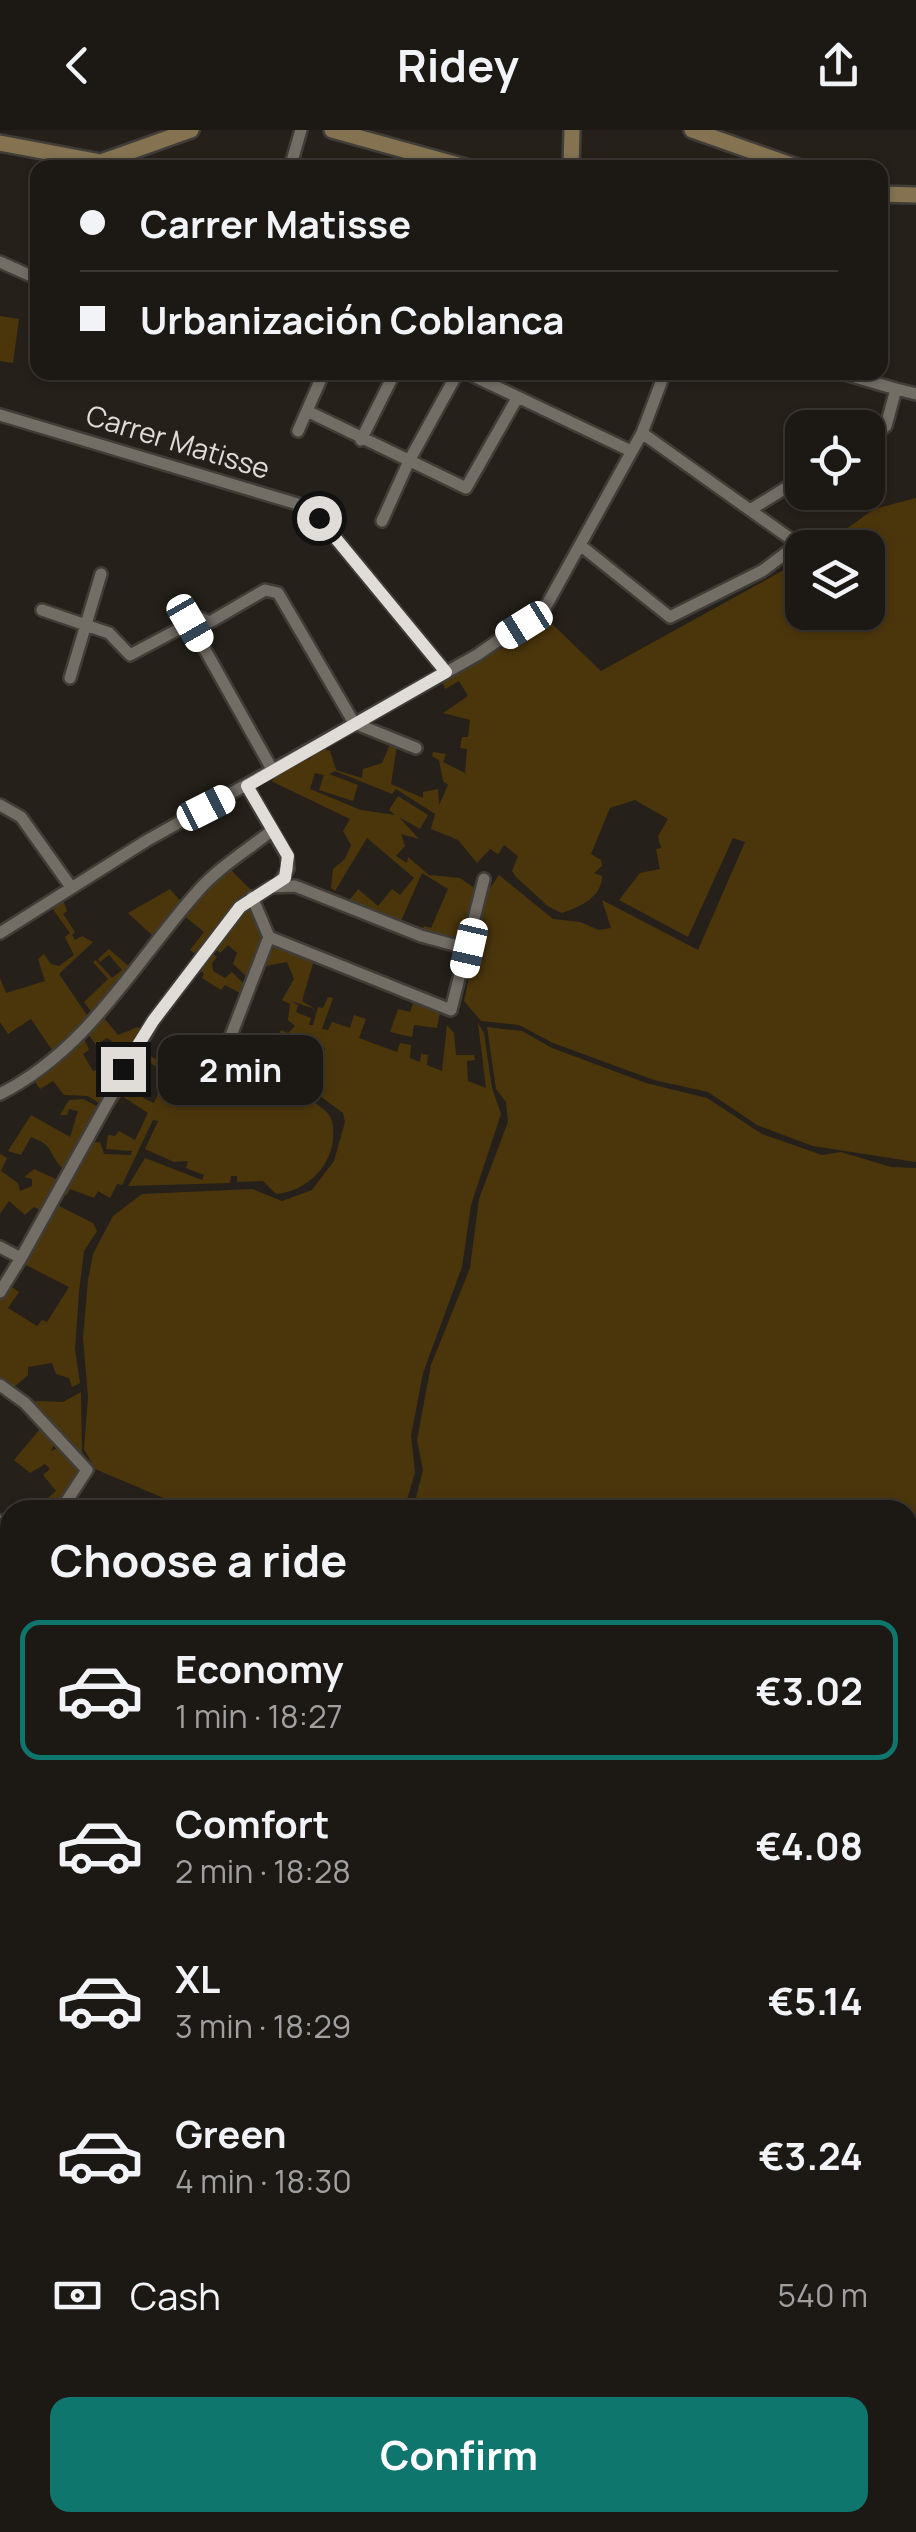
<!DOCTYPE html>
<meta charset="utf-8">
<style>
:root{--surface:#1c1813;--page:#25211c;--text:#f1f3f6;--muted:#a0a0a0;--line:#3a3733;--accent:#0f766e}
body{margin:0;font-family:Manrope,sans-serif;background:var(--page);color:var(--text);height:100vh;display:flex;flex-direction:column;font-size:38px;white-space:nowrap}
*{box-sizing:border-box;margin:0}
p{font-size:32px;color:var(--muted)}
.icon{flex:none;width:55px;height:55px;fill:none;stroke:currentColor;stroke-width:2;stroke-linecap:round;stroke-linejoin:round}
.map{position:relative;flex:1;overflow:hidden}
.details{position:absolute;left:0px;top:1370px;width:918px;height:1032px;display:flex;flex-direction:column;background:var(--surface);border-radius:30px 30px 0 0;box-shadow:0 2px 8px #0004,0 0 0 2px var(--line)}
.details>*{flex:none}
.hud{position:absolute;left:30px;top:30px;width:858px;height:220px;border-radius:20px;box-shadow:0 2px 8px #0004,0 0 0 2px var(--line);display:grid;align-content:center;height:220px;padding:0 50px;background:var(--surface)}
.tools{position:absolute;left:785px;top:280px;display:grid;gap:20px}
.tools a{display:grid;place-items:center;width:100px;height:100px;border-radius:20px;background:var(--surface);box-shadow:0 2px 8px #0004,0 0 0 2px var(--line);font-size:50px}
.end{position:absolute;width:45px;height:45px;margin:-22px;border:12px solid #e0ddd8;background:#111;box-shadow:0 0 0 5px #111}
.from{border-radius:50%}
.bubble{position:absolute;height:70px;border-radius:20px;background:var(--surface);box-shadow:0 2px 8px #0004,0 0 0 2px var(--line);font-size:32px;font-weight:700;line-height:70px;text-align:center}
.car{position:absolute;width:30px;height:60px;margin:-30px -15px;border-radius:12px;box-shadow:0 0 8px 2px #0007;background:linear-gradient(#fff 24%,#345 0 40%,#fff 0 76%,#345 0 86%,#fff 0)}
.hud b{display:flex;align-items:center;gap:35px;height:95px;font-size:38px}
.hud b+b{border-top:2px solid var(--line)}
.hud i{width:25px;height:25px;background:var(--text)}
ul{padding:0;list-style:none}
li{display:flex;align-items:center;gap:30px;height:140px;margin:0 20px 15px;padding:0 30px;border:5px solid transparent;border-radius:20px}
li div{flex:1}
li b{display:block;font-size:38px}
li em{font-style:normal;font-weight:700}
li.current{border-color:var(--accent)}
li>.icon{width:90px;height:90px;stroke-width:1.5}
h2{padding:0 50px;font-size:45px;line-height:120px}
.pay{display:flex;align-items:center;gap:25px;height:110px;padding:0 50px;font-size:38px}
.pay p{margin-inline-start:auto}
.button{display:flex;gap:20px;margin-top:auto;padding:20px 50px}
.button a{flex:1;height:115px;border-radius:20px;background:var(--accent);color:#fff;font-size:40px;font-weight:700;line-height:115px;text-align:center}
header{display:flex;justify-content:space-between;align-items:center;height:130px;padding:0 50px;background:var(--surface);font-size:45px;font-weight:700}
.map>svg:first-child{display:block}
.green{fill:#4b360c}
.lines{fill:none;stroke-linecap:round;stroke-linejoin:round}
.stream{stroke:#6b4e14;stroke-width:2.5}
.street-casing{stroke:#403d38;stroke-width:16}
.secondary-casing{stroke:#403d38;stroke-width:20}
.highway-casing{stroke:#403d38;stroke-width:25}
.street{stroke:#736e65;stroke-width:11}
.secondary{stroke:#847250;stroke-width:15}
.highway{stroke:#ab7d1f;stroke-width:20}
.route{stroke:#e0ddd8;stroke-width:12}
.labels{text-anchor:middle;stroke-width:8;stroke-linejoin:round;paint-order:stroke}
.street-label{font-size:28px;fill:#e0ddd8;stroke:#252019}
</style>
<header><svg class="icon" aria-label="back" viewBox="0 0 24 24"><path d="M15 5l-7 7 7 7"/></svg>Ridey<svg class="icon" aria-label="share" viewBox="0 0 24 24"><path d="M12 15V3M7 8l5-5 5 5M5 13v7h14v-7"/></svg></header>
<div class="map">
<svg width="916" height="2402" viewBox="0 0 916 2402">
<rect width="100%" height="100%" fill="#252019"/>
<!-- green -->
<path class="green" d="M0 186 19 189 13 233 0 231Z
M916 368V1032L813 1016 757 995 708 962 654 950 553 913 519 895 481 891 464 871 486 764 499 745 553 789 580 792 599 800 611 798 602 770 698 820 745 712 733 708 688 807 619 770 640 743 660 739 656 719 661 718 658 706 668 689 635 670 610 678 591 724 601 730 602 736 594 743 602 746C602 767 580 777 562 783L549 777 516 747 512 741 518 726 504 715 498 724 490 719 477 733 458 710 431 699 435 684 396 659 392 664 335 641 329 644 358 655 353 671 319 660 324 645 315 643 310 659 361 680 395 685 389 680 398 666 428 685 420 699 399 687 419 709 401 704 405 716 396 726 407 733 408 727 429 745 460 748 473 757 475 770 463 810 421 802 424 796 431 798 448 759 422 743 400 793 349 771 358 759 378 776 392 759 400 765 414 748 367 708 335 761 331 758 333 739 345 729 351 715 343 701 350 689 271 651 289 636 310 629 319 617 330 621 336 640 362 648 363 639 382 633 391 612 397 615 391 654 423 668V662L438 659 439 675 448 655 443 651 439 630 432 626 433 622 446 624 443 632 465 643 467 619 460 618 462 607H468L470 590 443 583 468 566 459 551 445 559 442 552 549 491 601 541 802 430V482H868V418L821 417 874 379Z
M229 738 251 760V777L262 803 247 847 233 834 237 823 228 815 220 823 214 818 198 826 190 820 204 802 183 785Z
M170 759 182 773 155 808 128 783Z
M63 770 67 781 63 784 75 802 72 805 75 810 82 806 93 812 59 844 91 891 54 923 31 889 8 904 0 892V848L6 863 45 851 38 829 44 824 51 834 59 836 74 825 65 807 70 803 52 778Z
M275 817 314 830 302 871 315 879 291 871 298 875 296 882 311 888 309 895H313L318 877 323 878 328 867 333 868 322 899 328 900 332 892 350 898 354 885 366 889 359 908 397 922 400 913 411 915 410 928 420 932 421 924 428 925 427 935 442 941 447 895 454 903 456 925H474L475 930 467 931 468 951 486 958 478 893 484 903 492 958 501 984 471 1075 462 1137 423 1243 411 1306 415 1342 404 1380H192L95 1339 84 1319 88 1267 83 1208 88 1150 93 1124 113 1086 142 1064 252 1059 282 1071 312 1060 334 1031 345 992 343 983 313 961 325 918 321 917 304 964C312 973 329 979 332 991 340 1028 311 1061 276 1064L263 1051 237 1052V1046H231L230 1053 128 1056 145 1028 202 1050 204 1045 186 1038 188 1031 174 1032 145 1019 158 991 153 990 122 1055 117 1054 110 1068 98 1061 94 1068 70 1059 67 1065 62 1062 88 1013 100 1012 104 1024 131 1025 132 1021 106 1019 108 1005 115 1006 119 1001 135 1010 148 983 122 966 111 981 106 978 121 950 146 961 143 968 154 973 167 943 137 925 144 914 145 923 170 937 168 943 191 957 200 949 182 933 185 928 178 923 185 912 210 930 216 919 225 921 233 914 235 921 253 929 241 949 233 945 227 956 247 963 281 900 288 903 295 896 288 890 290 874 282 870 294 849 287 832 261 837Z
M109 819 132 839 95 887 84 872 108 849 93 832 96 830 112 848 122 840 109 825 100 832 98 829Z
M211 822 217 827 212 833 213 841 225 848 232 842 244 854 240 863 225 855 221 860 202 848 204 843 200 841 182 860Z
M414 871 440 882 437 898 414 895 412 907 390 902 398 879 410 882Z
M104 888 118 905 138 897 143 900 116 943 105 930 111 926 106 917 112 911 107 908 96 915 88 904Z
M487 897 522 901 552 918 646 953 707 968 762 1004 822 1025 841 1022 891 1037 916 1038V1416L908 1419V1380H413L423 1340 417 1310 431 1235 470 1138 479 1069 508 992 506 972 496 959Z
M84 908 89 920 83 924 93 941 100 939 111 951 99 973 88 966 64 965 53 951 40 959 34 950Z
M83 969 97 976 64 1040C46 1021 55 1016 31 1007L21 1025 8 1021 31 985 70 1007 78 981 69 979 67 985H60L69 970Z
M0 1024 7 1028 1 1041 18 1053 20 1061 32 1056V1049L24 1047 34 1039 58 1050 42 1081 34 1077 25 1085 9 1071 0 1084Z
M55 1074 93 1093 97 1101 84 1121 79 1162 75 1219 80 1253 72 1257 69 1248 56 1244 52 1233 28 1237V1245L12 1259 0 1250V1170L9 1155 19 1162 8 1178 37 1196 42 1190 47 1192 69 1157 22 1133Z
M81 1262 82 1324 77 1327 36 1278 35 1271 63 1272Z
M46 1298 56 1312 51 1321 60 1317 79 1337V1346L54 1380 43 1372 56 1361 43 1345 50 1339 45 1334 30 1343 14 1330 40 1299Z
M916 1421V1519L908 1537V1423Z
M0 1522 10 1533V1721L0 1720 6 1708 0 1707Z
M916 1660V1871L908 1886V1679Z
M916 1924V2188L908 2175V1939Z
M908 2223 916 2260 911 2335 916 2402H904L901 2393 908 2392Z
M10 2244V2261L5 2263 10 2366 0 2369V2251Z
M112 2393H224L219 2402H118Z
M589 2393H760L768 2402H593Z
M773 2393H892L893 2402H781Z"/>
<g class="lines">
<!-- stream -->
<path class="stream" d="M0 1562 10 1571"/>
<defs>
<path id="street" d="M290 38 301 0
M412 38 418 23
M0 132 38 149
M465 242 631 321
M838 242 896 259 886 296 868 308
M896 259 916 264
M307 281 466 358 516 270
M0 285 301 375 319 388 446 542
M298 301 324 242
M642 303 750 380 802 348
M361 310 395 242
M382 391 409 331 458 242
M580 415 670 487 762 441 798 414 750 380
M42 480 109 503 130 525 190 493 273 641
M190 493 200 488 210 492 265 460 278 463 354 593 416 618
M70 548 101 444
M247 656 287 726 288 739 278 755
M0 675 21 687 71 757
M0 803 146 711 477 525 545 478 642 303 665 242
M269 807 451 880 484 749
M230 908 269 807 252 767
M0 964C89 919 134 833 198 761 218 738 246 721 270 702
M0 1117 21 1128 0 1162
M21 1128 153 891 240 777 271 757 295 756 421 806 469 819
M0 1255 25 1273 87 1340 61 1380
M0 1391 10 1401
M0 1851 10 1860
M0 1964 10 1961
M0 2109 10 2106
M0 2193 10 2191"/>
<path id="secondary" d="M332 0 469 38
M692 0 800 38
M0 13 101 32 191 0
M571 38 572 0
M880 64 916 65"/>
<path id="highway" d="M908 1583 916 1564
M908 1641 916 1624
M517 2392 528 2402
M577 2392 581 2402
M352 2402 360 2392
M391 2402 400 2392"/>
</defs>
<!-- street casing -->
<use href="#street" class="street-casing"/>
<!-- secondary casing -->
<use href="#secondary" class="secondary-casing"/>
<!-- highway casing -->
<use href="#highway" class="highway-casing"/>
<!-- street -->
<use href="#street" class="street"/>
<!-- secondary -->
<use href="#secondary" class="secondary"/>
<!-- highway -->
<use href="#highway" class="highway"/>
</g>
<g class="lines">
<!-- route -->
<path class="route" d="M123 939 153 891 240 777 285 748 288 726 247 656 446 542 319 388"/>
</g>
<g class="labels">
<!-- street labels -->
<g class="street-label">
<text transform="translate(178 312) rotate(17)" y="10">Carrer Matisse</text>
</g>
</g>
</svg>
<div class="tools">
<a><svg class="icon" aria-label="locate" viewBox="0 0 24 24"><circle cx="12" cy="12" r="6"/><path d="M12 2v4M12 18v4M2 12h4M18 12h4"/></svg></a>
<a><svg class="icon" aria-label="layers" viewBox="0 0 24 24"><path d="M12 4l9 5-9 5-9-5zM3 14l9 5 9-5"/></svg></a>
</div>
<i class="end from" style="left:319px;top:388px"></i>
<i class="end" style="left:123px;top:939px"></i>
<div class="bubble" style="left:158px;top:905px;width:165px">2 min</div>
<i class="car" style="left:190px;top:493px;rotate:150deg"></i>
<i class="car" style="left:524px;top:495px;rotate:238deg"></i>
<i class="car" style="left:206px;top:678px;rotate:63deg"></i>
<i class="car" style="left:469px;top:818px;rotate:193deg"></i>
<div class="hud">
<b><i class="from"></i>Carrer Matisse</b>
<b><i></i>Urbanización Coblanca</b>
</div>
<section class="details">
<h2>Choose a ride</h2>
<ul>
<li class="current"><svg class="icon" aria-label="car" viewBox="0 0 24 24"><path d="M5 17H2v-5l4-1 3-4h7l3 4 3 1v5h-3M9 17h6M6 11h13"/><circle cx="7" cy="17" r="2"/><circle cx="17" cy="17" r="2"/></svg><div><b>Economy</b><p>1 min · 18:27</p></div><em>€3.02</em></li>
<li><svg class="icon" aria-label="car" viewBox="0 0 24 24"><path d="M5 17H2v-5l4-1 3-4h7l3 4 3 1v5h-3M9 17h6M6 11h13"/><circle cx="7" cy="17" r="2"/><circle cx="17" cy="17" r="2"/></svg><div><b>Comfort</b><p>2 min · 18:28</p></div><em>€4.08</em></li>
<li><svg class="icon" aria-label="car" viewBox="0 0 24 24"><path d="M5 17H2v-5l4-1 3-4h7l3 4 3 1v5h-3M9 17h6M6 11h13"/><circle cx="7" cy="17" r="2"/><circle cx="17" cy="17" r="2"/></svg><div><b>XL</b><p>3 min · 18:29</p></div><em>€5.14</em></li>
<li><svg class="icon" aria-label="car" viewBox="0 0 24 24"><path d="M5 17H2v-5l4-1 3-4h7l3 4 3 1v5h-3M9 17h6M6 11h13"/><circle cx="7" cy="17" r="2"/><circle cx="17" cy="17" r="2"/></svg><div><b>Green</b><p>4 min · 18:30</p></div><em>€3.24</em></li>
</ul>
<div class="pay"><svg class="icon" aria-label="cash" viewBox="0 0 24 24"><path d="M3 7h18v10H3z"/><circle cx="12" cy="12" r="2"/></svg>Cash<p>540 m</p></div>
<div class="button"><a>Confirm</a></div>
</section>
</div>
